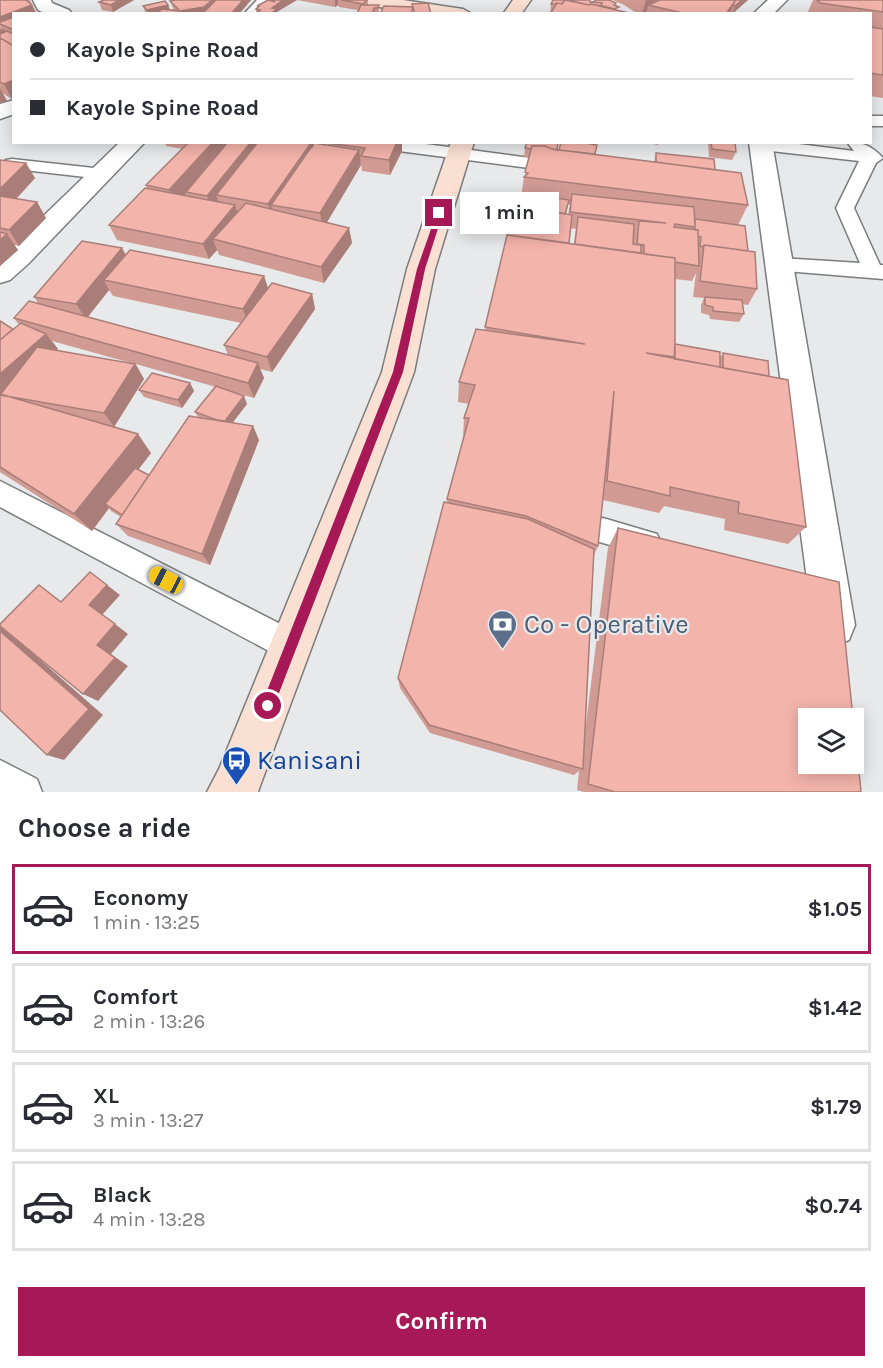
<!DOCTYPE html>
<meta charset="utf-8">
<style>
:root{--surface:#fff;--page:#f7f7f7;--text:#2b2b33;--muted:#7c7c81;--line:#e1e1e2;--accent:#a71857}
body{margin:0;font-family:Karla,sans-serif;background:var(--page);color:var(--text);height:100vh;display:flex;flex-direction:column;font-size:22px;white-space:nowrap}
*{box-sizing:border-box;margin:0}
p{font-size:20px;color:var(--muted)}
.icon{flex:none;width:33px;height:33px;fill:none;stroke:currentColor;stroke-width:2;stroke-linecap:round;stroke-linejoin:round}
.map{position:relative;height:792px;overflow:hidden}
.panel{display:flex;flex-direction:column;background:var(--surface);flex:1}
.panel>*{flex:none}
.top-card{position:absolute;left:12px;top:12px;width:860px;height:132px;border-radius:0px;box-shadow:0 3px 15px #0003;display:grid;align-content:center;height:132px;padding:0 18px;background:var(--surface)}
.fabs{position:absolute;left:798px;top:708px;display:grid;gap:12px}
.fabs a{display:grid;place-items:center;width:66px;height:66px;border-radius:0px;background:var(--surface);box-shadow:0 3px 15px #0003;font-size:30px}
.end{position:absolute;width:27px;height:27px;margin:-14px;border:8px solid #a71857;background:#fff;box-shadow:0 0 0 3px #fff}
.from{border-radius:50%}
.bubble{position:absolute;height:42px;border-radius:0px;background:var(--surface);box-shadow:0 3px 15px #0003;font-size:20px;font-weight:700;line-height:42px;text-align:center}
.car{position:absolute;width:18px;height:36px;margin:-18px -9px;border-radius:8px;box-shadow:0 0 4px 2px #0007;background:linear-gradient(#f5c518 24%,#345 0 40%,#f5c518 0 76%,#345 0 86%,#f5c518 0)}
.top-card b{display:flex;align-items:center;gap:21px;height:57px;font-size:22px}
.top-card b+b{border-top:2px solid var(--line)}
.top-card i{width:15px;height:15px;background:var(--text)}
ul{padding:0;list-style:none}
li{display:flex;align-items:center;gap:18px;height:90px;margin:0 12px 9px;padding:0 6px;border:3px solid var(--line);border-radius:0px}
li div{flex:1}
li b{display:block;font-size:22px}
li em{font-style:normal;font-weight:700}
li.on{border-color:var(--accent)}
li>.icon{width:54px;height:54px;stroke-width:1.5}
h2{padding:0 18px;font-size:27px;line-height:72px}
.button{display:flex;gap:12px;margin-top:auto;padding:12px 18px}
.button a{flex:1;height:69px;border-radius:0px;background:var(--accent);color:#fff;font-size:24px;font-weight:700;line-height:69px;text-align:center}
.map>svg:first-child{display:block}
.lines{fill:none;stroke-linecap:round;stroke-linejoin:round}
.lane-casing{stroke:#7a7c7e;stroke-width:3}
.street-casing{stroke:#7a7c7e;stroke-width:3}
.secondary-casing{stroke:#7a7c7e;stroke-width:3}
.lane{fill:#fff;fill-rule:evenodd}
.street{fill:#fff;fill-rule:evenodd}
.secondary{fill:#fae0d2;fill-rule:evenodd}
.wall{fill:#d19b93;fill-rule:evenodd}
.shaded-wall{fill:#aa7e78}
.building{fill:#f3b4ab;stroke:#aa7e78;stroke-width:1.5}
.route{fill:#a71857}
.labels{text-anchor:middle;stroke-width:4.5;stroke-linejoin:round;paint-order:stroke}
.near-service-label{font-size:26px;fill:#4e5e75;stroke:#e7e9eb;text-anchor:start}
.near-transit-label{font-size:26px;fill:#164399;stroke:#e7e9eb;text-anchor:start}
</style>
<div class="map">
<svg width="883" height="792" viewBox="0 0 883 792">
<rect width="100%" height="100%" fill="#e7e9eb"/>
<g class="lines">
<defs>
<path id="lane" d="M870 116H883V126H870Z
M360 142H411L560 162 566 163 569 167 566 171 560 172 368 147Z
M754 142H783L854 151 847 142C863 142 872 146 883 158L876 163 854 208 880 265H883V279L773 270 770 265 773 260 780 258 860 263 836 208 859 161 761 150 755 149 753 145Z
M12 159 103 169 109 170 112 174 109 178 103 179 6 168 3 164 6 160Z
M0 481 302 635 307 646 302 657 291 662 280 657 0 507Z
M603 518 657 534 661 543 657 552 647 556 593 540 589 531 593 522Z
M0 760 37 779 42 792H0Z"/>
<path id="street" d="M33 0H51L52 3 69 10 72 14H47L38 10Z
M257 0H276L264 14H244Z
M768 0H787L773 14H753Z
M14 100V114L0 119V104Z
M120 142H145L28 264 10 280 0 283V258Z
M749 142H772L855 625 849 640 834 646 819 640 813 625Z"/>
<path id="secondary" d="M358 0H403L463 9 472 14H423L367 5 361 4Z
M513 0H531L521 14H503Z
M451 142H474L435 269 414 372 260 786 258 792H207L219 769 382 372 407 269Z"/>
</defs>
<!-- lane casing -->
<use href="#lane" class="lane-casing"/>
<!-- street casing -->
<use href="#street" class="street-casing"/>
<!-- secondary casing -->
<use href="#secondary" class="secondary-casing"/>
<!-- lane -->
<use href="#lane" class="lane"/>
<!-- street -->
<use href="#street" class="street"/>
<!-- secondary -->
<use href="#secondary" class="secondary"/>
</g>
<!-- wall -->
<path class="wall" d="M0 0H30L36 13 14 14V98L12 99 2 93 7 101 0 103V27H1L0 26Z
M104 0H134L113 12 102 10 99 2Z
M176 0H251L239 14H146L143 6 168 5 170 10H174L170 1Z
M269 0H368V5H379V14H357L358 10 339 7 338 5 335 7 297 0 280 10 277 12 278 14H257L256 9 257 8V6Z
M609 0 550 14 551 4Z
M613 0H748L732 14H638L624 5Z
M813 0H883V98L870 96V14H807Z
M165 142H225V146L228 142H326L327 145H328V142L402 151 390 175 362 171 361 163 360 162 361 165 327 222 349 228 352 243 324 283 219 255 217 250 209 259 117 240 109 225 147 188 146 185 183 149 166 146Z
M644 142H658V145Z
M708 142H735L736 152 732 160 709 157Z
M525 148 557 150 654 162 656 153 715 170 748 205 738 225 748 251 757 289 748 305 742 304 744 314 739 322 710 319 709 315 701 313V305L704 298 693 297 696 273 692 281 675 279V344L720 358 723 353 769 376 806 527 788 544 724 530 725 519 664 506 659 513 603 500 598 546 594 555 585 732 608 548 618 528 861 792H584L577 790 579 771 574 775 430 733 400 688 398 678 447 502V499L464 437H463L464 418 469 404 458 402 459 382 485 330 508 235 509 223 519 206 521 197 524 177 525 176 529 157H524ZM568 204 570 205 568 215 566 214ZM570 228 576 229 574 244 569 243Z
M0 160 35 178 16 199 37 202 46 218 19 246 14 245 18 250 0 266Z
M122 248 126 255 264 276 268 288 312 294 315 309 272 372 260 369 264 378 254 398 226 390 247 404 233 422 259 440 210 565 128 536 116 524 121 517 111 511 109 508 92 531 0 472V321L13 329 19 325 14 318 38 303 34 297ZM109 290 113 296 241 323 224 345 228 355 88 317ZM52 341 131 363 56 351 58 349ZM136 364 216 387 195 412 198 417 149 475 138 470 151 453 114 427 144 379Z
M190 383 194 391 182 408 144 397 139 390Z"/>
<!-- shaded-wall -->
<path class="shaded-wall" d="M119 0H134L113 12 111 5Z
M212 0H217L207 14H181L180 11Z
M243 0H251L239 14H231Z
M283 0H297L280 10 277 12 278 14H270L272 8Z
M335 0H338V5L335 7Z
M646 0H684L648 5 646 14H642Z
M742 0H748L732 14 735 6Z
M735 1 730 14H726Z
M32 5 36 13 33 14H14V21L0 24V17Z
M168 5 171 13 148 14 147 10Z
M4 29 8 36 0 39V30Z
M14 80V98L12 99 4 84Z
M0 88 7 101 0 103Z
M213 142H225L226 149 186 192V193L175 206 169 190Z
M251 142H258L216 195 219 203 213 211 207 196Z
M397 142H402V151L390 175 389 160Z
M311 143 314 159 271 205 274 216 272 219 268 204Z
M359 150 361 165 323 229 320 213Z
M26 163 35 178 7 209 0 198V189Z
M37 202 46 218 19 246 9 230Z
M235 205 240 220 213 239 217 250 209 259 203 244Z
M349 228 352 243 324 283 321 267Z
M7 234 18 250 0 266V240Z
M122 248 130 264 104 280 109 290 86 319 76 304Z
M264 276 269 291 248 324 243 309Z
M312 294 315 309 272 372 267 357Z
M46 334 58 349 5 396 0 395V374Z
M258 363 264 378 254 398 248 383Z
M135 364 144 379 114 427 104 413Z
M190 383 194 391 182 408 178 400Z
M244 396 247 404 227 430 224 422Z
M253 426 259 440 210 565 202 554Z
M138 434 151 453 110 507 105 504 109 508 92 531 74 514Z
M107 585 120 595 102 615 89 605Z
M115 624 128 634 111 654 128 666 98 701 83 694 97 645Z
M0 626 4 628 103 715 64 760 47 755 0 631Z"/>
<!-- building -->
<path class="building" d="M0 0H26L32 5 0 17Z
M104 0H119L111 5 99 2Z
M176 0H212L204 7 180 11 170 1Z
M216 0H243L231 14 203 13Z
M268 0 275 2 271 0H283L272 8 277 9 270 14H258L260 12H257L260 10 256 9 259 6H257Z
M341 0H367L363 4Z
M553 0H565L562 4 557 3 556 4H551Z
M565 0 589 5 591 4 633 14H550L557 3 562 4Z
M567 0H590V2L602 3 601 6 591 4 589 5Z
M596 0H609L616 3 614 5 619 7 614 9 603 6H601L602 3 593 2Z
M660 0H733L735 1 726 14H687L648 5Z
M733 0H742L735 6 733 5 735 1Z
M817 0H883V12L820 3Z
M165 1 168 5 147 10 143 6Z
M428 3 431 14H415L412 4Z
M361 5H379L377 8H374L372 14H357Z
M384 6 413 7 411 14H398L399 13H396L395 14H380Z
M162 9 189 12 187 14H156Z
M14 17V30L0 24V22Z
M870 27 883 29V75L870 73Z
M7 31 14 34V44L12 45 0 38V34Z
M0 38 14 46V80L4 84 0 82Z
M189 142H213L169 190 146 185Z
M228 142H251L207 196 186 192Z
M258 142 311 143 268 204 216 195Z
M306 142H322L321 144 314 143 312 147 311 143Z
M397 142 389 160 361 156 365 148 327 143Z
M527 142H558L557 150 552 149 545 146H532L531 149 525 148Z
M561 142H580L597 145 595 154 559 150Z
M711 142H735L736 152 712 149Z
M314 143 359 150 320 213 271 205Z
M532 146H545L552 149 741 173 748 205 524 177 528 173 525 172Z
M656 153 714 159 715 170 656 162Z
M0 160 26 163 0 189Z
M145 188 235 205 203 244 109 225Z
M523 193 569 200 565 214 519 206Z
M572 194 694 207 695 227 675 224 674 227 698 230 699 266 675 262V258L644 254V245L637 244 639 221 666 223 570 212Z
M0 196 37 202 9 230 0 228Z
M246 203 349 228 321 267 213 239Z
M517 205 572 215 569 243 508 235 509 229H515L517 223H509L513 209H516Z
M578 217 634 224 633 244 641 245V253L575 244Z
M695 219 745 226 748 251 704 245 703 247 700 246 701 237 698 236V230H695Z
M0 232 7 234 0 240Z
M507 235 675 258V357L646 353 788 380 806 527 738 513 739 502 670 487V496L607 481 614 391 598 546 526 516 447 499 469 418H464L475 385 459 382 476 329 585 344 485 327Z
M82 241 122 248 76 304 34 297Z
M704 245 755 252 757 289 700 281Z
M130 250 264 276 243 309 104 280Z
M272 283 312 294 267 357 224 345Z
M705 297 742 300 744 314 713 311V307L705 305Z
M29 301 258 363 248 383 14 318Z
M0 321 13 329 0 340Z
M21 323 46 334 0 374V340Z
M675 344 720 352V367L674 359Z
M37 347 135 364 104 413 0 395Z
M723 353 768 361 769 376 723 368Z
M152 373 190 383 178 400 139 390Z
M216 386 244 396 225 421 217 420 195 412Z
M0 394 138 434 74 514 0 467Z
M189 416 253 426 202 554 116 524Z
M135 468 149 475 122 515 105 504Z
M444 502 528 519 594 549 583 769 429 725 398 678Z
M618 528 839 582 853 718H808V764H854V722L861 792H615L588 784Z
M90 572 107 585 89 605 115 624 97 645 115 658 83 694 0 626V624L39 585 61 602Z
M0 631 89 709 47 755 0 710Z"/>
<!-- route -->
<path class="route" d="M437 212 443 213 425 269 403 372 274 706 272 710 268 712 263 710 261 706 393 372 417 269Z"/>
<!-- icons -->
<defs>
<symbol id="bank-pin" viewBox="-11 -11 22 30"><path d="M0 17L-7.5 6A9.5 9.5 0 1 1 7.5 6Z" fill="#5c6f8a" stroke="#e7e9eb"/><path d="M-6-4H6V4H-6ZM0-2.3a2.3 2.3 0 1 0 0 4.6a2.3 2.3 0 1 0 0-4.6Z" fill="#fff"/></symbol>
<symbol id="bus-pin" viewBox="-11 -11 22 30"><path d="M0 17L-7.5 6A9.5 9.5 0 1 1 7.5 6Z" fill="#1a4fb4" stroke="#e7e9eb"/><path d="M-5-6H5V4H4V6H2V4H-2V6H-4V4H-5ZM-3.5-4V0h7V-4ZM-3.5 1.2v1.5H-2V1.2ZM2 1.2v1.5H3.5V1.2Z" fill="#fff"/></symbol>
</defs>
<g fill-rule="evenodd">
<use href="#bank-pin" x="486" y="608" width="33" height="45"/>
<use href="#bus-pin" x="220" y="744" width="33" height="45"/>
</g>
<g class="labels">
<!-- near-service labels -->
<g class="near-service-label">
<text x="524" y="633">Co - Operative</text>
</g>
<!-- near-transit labels -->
<g class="near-transit-label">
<text x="257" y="769">Kanisani</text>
</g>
</g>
</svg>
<div class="fabs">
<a><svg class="icon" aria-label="layers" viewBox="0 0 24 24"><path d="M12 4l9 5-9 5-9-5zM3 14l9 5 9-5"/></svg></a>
</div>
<i class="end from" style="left:268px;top:706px"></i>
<i class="end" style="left:439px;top:213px"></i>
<div class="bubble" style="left:460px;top:192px;width:99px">1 min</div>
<i class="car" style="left:166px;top:580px;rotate:298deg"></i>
<div class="top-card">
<b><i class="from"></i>Kayole Spine Road</b>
<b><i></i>Kayole Spine Road</b>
</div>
</div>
<section class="panel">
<h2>Choose a ride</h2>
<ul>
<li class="on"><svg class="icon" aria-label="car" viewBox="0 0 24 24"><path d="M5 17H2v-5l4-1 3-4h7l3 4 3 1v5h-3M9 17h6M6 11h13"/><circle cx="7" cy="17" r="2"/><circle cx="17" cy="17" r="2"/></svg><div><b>Economy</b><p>1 min · 13:25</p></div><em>$1.05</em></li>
<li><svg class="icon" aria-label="car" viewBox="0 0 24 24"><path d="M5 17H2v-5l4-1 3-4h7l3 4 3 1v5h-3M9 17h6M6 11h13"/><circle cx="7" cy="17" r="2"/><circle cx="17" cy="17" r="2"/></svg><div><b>Comfort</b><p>2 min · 13:26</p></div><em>$1.42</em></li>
<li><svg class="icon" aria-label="car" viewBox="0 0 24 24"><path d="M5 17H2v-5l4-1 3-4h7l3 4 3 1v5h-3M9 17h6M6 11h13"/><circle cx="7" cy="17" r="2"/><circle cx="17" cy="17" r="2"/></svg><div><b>XL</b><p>3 min · 13:27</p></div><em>$1.79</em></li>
<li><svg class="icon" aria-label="car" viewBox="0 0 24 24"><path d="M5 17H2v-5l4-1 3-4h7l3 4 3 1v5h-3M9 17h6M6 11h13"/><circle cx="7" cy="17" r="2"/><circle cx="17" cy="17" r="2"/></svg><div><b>Black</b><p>4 min · 13:28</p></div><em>$0.74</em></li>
</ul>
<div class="button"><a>Confirm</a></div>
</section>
